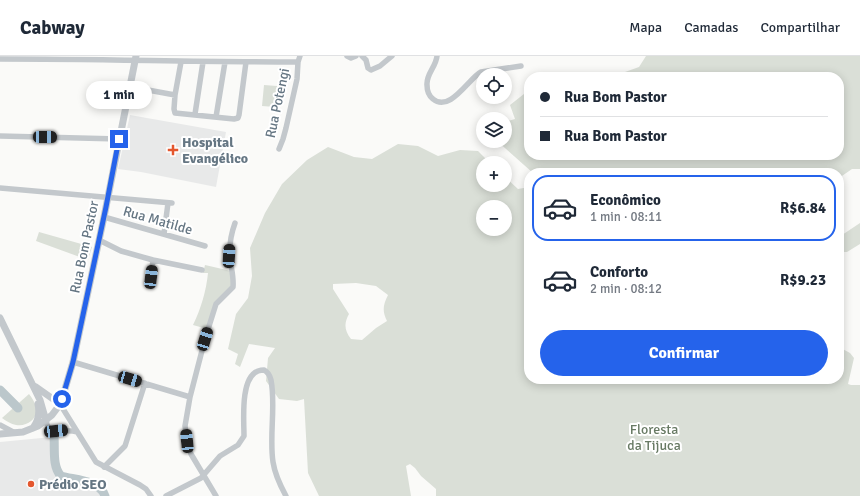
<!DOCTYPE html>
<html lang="pt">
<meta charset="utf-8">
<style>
:root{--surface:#fff;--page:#f6f6f7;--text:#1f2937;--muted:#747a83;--line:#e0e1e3;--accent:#2563eb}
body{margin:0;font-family:Signika,sans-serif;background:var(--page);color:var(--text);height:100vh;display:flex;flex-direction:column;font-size:15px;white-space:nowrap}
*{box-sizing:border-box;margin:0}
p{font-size:13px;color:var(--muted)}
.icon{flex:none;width:22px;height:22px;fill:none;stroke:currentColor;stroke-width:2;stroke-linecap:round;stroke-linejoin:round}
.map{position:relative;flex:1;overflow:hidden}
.panel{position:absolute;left:524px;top:112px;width:320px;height:216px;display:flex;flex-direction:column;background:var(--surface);border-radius:16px;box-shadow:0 2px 10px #0003}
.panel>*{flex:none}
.top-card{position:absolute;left:524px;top:16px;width:320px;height:88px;border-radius:16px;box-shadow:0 2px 10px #0003;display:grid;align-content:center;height:88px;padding:0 16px;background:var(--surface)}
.buttons{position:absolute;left:476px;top:12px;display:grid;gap:8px}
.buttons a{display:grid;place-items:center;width:36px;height:36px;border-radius:50%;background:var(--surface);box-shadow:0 2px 10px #0003;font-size:20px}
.end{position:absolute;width:18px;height:18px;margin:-9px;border:5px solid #2563eb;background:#fff;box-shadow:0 0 0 2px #fff}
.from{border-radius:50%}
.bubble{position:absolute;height:28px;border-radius:14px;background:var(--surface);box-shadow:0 2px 10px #0003;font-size:13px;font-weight:700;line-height:28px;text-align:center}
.car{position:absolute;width:12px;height:24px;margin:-12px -6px;border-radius:5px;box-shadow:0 0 3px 1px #0007;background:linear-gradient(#222 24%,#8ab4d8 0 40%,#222 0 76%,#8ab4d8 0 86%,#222 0)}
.top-card b{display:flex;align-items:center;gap:14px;height:38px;font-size:15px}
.top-card b+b{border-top:1px solid var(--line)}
.top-card i{width:10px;height:10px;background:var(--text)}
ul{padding:7px 0 0;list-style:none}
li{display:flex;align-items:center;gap:12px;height:66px;margin:0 8px 6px;padding:0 8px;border:2px solid transparent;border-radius:16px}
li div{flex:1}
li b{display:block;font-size:15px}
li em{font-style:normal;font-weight:700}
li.current{border-color:var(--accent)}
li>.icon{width:36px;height:36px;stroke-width:1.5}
.primary-button{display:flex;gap:8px;margin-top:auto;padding:8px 16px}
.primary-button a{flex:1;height:46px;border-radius:24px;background:var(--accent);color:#fff;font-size:16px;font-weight:700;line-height:46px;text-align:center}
header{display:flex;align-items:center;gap:24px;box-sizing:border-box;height:56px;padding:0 20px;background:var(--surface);border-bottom:1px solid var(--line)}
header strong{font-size:19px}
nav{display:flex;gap:22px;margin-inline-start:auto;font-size:14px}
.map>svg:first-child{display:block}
.built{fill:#e8e9e9}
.green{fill:#dadfd7;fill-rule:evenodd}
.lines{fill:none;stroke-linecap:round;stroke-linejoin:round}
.river{stroke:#bbc7cb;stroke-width:9}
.minor{stroke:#c3c8cc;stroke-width:5.5}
.tertiary{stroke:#c3c8cc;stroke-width:7}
.route{stroke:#2563eb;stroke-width:5}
.poi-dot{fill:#e4572e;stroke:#fff;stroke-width:1.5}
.labels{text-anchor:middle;stroke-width:4;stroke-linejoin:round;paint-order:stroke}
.street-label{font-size:14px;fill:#657683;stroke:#fff}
.poi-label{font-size:14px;font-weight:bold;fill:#657683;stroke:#fff;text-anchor:start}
.park-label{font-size:14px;fill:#687a64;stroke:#fff}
</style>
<header>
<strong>Cabway</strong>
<nav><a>Mapa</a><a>Camadas</a><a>Compartilhar</a></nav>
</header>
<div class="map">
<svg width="860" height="440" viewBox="0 0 860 440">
<rect width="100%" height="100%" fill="#fafaf8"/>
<!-- built -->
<path class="built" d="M130 59 226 76 216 131 141 116 118 113Z
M52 381 53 411 58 420 97 431 104 440H0V386Z"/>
<!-- green -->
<path class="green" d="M646 0H860V113H852L839 122V117H533L497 85H505V66L515 63 510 49 529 34V99H839V21H611L639 11Z
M264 29 277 30 275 51 262 50Z
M398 88 418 90 438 100 460 94 478 95 490 107H483V129H505V121L518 133 529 131V323H839V291L850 297 854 302 848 328 851 329H860V440H436V433L421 420 415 412 410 408 406 410 411 440H319L308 417 304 343 297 345 279 343 266 325 268 302 275 292 249 288 240 311 235 308 238 298 228 293 236 258 248 242 252 220 250 192 265 157 282 128 307 104 328 91 354 101 372 103ZM483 151H505V173H483ZM356 227 376 230 388 239C383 249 382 255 387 265L376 272 362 284 351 283C344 274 344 267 349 258L333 233V228Z
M860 167V188L847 196H839V181Z
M39 176 92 191 88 204 36 185Z
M205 209 231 215 233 230 217 244 207 273 193 269C201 252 206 236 208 217H203Z
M29 338C32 342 35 346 36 352 38 363 27 371 16 369 11 368 6 365 2 362Z"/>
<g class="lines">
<!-- river -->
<path class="river" d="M0 334 18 352
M54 380C55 392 52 411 61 420 75 424 100 424 105 440"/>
<!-- minor -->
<path class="minor" d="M347 0 351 2 356 0
M362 0 366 4 368 12 371 14 380 10 392 0
M437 0C436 11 426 18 427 29 427 34 429 40 433 43 450 57 469 22 481 16L521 10
M0 3C99 3 199 6 298 6
M130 29 137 32 175 39 174 53 175 57 234 63 238 62 239 59 246 6
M175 39 181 6
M195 58 203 6
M216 61 225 6
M0 80 119 83
M279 93 283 83 286 72 297 23 298 6 300 0
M0 132 172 147
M104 161 205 190
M164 178 168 147
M99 184 121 195 153 204 202 214
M151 221 153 204
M73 306 190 341
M60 348 96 406 140 429 146 433 151 440
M46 365C49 382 64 371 77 376
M0 369 15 377
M104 411 125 390 145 327
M166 440 201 422 220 400 238 389 244 380C244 364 240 322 258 315 261 314 262 314 264 314 268 316 270 320 271 324 276 350 269 380 273 406 275 419 280 429 286 440
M216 440 191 398 187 385 185 370 190 341 205 283 216 248 233 231C234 221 231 212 230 202 229 190 231 178 235 167"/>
<!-- tertiary -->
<path class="tertiary" d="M0 262 40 344 46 365
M36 331 53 343H62
M33 372C39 364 40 357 38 348
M0 378 23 376 38 370 52 359 58 351 62 343 73 306 104 161 136 0"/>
</g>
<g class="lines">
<!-- route -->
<path class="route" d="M62 343 73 306 106 151 119 83"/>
</g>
<!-- markers -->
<g class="poi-dot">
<path d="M171 88h4v4h4v4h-4v4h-4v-4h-4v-4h4z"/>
<circle cx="31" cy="428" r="4"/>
</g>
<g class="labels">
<!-- street labels -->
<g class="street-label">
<text transform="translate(277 47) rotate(-78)" y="5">Rua Potengi</text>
<text transform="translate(158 164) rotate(16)" y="5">Rua Matilde</text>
<text transform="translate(84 191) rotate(-78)" y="5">Rua Bom Pastor</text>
</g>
<!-- poi labels -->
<g class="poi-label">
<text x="182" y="91">Hospital<tspan x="182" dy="16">Evangélico</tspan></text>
<text x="39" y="433">Prédio SEO</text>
</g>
<!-- park labels -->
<g class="park-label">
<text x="654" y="378">Floresta<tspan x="654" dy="16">da Tijuca</tspan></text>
</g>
</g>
</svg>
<div class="buttons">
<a><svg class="icon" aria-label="locate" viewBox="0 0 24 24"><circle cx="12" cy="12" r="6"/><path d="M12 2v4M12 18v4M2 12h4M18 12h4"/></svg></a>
<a><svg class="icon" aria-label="layers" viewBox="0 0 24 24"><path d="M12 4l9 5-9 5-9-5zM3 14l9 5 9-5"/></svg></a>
<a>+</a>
<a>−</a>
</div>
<i class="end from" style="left:62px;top:343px"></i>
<i class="end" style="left:119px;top:83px"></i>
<div class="bubble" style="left:86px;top:25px;width:66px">1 min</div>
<i class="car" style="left:45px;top:81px;rotate:91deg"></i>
<i class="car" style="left:229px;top:200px;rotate:3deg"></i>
<i class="car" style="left:151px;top:221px;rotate:7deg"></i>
<i class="car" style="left:205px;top:283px;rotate:17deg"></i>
<i class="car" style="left:130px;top:323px;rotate:106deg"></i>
<i class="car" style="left:56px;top:375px;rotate:84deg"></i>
<i class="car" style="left:187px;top:385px;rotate:354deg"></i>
<div class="top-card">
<b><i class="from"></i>Rua Bom Pastor</b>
<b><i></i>Rua Bom Pastor</b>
</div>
<section class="panel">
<ul>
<li class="current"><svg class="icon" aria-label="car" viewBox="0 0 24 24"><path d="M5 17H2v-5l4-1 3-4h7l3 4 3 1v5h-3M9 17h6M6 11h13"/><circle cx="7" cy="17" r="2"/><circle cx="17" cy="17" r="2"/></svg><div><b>Econômico</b><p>1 min · 08:11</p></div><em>R$6.84</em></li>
<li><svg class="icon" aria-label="car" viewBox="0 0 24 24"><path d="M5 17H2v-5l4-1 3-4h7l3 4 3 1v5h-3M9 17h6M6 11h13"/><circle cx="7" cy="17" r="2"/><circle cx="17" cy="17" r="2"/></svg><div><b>Conforto</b><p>2 min · 08:12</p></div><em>R$9.23</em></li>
</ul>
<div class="primary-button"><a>Confirmar</a></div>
</section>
</div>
